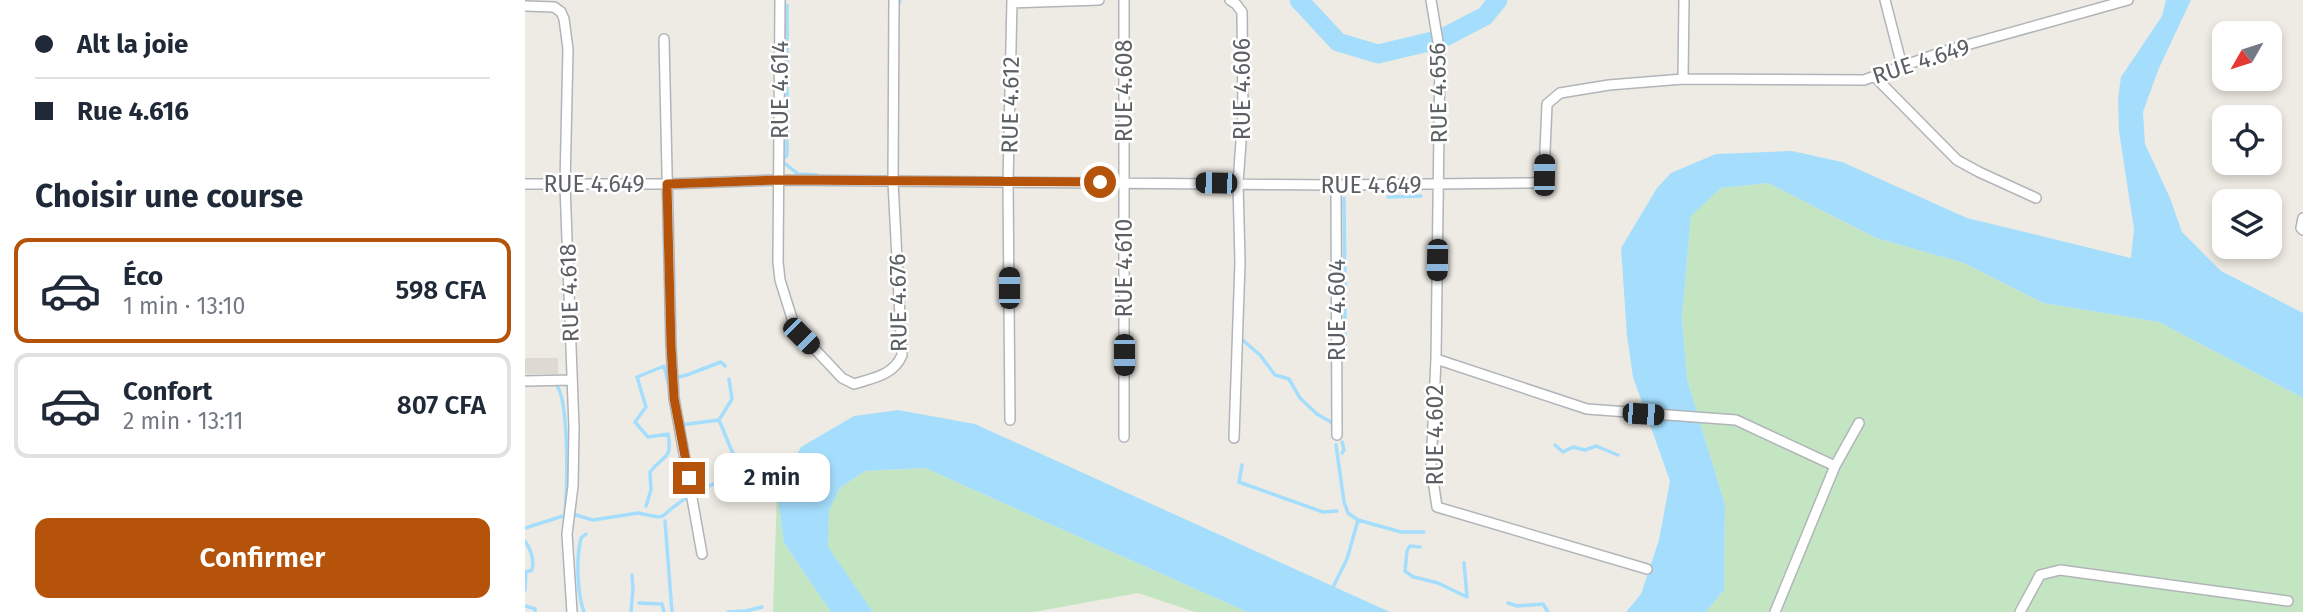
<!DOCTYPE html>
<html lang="fr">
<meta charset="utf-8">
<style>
:root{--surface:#fff;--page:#f6f6f7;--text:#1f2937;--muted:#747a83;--line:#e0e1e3;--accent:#b45309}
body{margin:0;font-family:"Fira Sans",sans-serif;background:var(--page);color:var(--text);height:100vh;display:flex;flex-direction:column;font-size:26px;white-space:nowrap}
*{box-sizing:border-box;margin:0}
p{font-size:23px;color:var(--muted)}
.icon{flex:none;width:38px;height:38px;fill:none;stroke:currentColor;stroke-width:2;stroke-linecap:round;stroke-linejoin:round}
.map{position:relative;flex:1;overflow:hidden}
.side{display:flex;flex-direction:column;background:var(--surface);width:525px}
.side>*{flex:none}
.banner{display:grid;align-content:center;height:154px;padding:0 35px;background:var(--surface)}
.needle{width:46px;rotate:231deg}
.tools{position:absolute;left:1687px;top:21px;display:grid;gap:14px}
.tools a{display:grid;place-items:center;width:70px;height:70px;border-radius:14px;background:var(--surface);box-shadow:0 4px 10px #0003;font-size:35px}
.end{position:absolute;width:32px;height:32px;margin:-16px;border:9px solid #b45309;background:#fff;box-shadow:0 0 0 4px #fff}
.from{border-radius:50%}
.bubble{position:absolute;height:49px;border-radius:14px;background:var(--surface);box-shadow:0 4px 10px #0003;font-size:23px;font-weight:600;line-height:49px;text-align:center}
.car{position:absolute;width:21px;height:42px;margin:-21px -10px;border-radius:9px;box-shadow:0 0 5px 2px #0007;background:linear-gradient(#222 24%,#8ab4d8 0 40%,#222 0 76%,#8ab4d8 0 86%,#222 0)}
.banner b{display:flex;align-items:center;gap:24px;height:66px;font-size:26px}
.banner b+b{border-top:2px solid var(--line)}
.banner i{width:18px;height:18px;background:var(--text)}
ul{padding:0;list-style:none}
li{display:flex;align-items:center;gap:21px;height:105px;margin:0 14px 10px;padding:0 21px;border:4px solid var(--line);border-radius:14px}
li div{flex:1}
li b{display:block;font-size:26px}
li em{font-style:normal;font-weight:600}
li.current{border-color:var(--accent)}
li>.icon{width:63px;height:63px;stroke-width:1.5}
h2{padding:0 35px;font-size:32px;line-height:84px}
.cta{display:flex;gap:14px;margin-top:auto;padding:14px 35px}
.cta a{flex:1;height:80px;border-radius:14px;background:var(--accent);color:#fff;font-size:28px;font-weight:600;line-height:80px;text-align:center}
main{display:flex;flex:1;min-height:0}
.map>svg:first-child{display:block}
.education{fill:#dedad2}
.green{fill:#c4e5c1}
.water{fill:#a5defd}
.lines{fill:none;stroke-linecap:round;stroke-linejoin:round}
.stream{stroke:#a5defd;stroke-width:3.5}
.river{stroke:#a5defd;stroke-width:19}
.street-casing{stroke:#b1b5b9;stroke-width:12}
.street{stroke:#fff;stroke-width:9}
.route{stroke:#b45309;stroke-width:9}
.labels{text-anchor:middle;stroke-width:5;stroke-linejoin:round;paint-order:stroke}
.street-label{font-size:23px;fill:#5c6064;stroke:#fff}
</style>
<main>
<section class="side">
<div class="banner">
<b><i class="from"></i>Alt la joie</b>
<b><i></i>Rue 4.616</b>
</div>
<h2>Choisir une course</h2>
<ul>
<li class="current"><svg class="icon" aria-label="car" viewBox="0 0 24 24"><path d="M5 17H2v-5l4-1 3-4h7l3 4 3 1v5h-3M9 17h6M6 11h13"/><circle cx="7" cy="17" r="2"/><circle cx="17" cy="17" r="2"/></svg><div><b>Éco</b><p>1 min · 13:10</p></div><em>598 CFA</em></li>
<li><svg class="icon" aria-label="car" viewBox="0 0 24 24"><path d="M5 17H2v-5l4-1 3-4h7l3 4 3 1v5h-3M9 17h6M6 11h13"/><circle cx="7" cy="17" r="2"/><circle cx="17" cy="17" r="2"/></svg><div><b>Confort</b><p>2 min · 13:11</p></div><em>807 CFA</em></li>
</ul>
<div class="cta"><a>Confirmer</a></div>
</section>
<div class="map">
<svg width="1778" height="612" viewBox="0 0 1778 612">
<rect width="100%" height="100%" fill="#eeebe4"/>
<!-- education -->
<path class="education" d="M0 358H33V374H0Z"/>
<!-- green -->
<path class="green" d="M1243 183 1351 238 1439 263 1518 303 1634 322 1778 398V612H1181L1199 590 1200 505 1162 379 1157 317 1166 216 1196 188Z
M400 468 722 612H670L613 593 509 612H348L302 547 304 510 315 488 340 471Z
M252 491 259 543 306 612H248Z"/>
<!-- water -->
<path class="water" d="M1641 0H1666L1634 68 1618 112 1620 144 1645 198 1657 232 1696 271 1778 313V398L1634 322 1518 303 1439 263 1351 238 1243 183 1196 188 1166 216 1157 317 1162 379 1200 505 1199 590 1181 612H1101L1116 594 1134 540 1145 481 1108 377 1102 336 1096 248 1132 188 1146 173 1191 154 1267 151 1317 162 1442 218 1606 258 1609 229 1594 131 1593 98 1596 77 1637 16Z
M373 410 450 424 865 612H722L400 468 340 471 315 488 304 510 303 547 348 612H306L259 543 252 491 276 447 329 416Z"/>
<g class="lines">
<!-- stream -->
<path class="stream" d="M374 4 375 0
M262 5V68
M262 74V155L258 159V162L273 174 292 175
M863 197 896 196
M819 198 820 289
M714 337 735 355 750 375 764 379 775 398 792 414 811 425
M820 349V298
M167 373 196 362 200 366
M154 377 165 374
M30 383C45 397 42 489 40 512
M194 420 218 478
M155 425 194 420 207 399 204 379
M817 442 819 450 817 453
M811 445 819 502 823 513 833 520 876 532H899
M1030 445 1038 452 1048 447 1060 450 1071 446 1093 455
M717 465 714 482 798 512 812 511
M121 506 126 490 125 472C138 454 148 461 143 434L123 437 110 422 121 407 112 377 139 366 144 386
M140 521 147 612
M0 528 38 516 51 515 68 520 113 513 133 517 138 516C173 484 214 468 261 484
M0 541C6 550 10 559 7 570L1 572 0 590
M888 577 880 571 882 551 885 546 895 547
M889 577 913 583 942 597 939 563
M807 589 822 559 833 520
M114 603 137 604 139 612
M983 603 992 606 1018 604 1023 612
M0 606 10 609V612
M59 612C52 592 51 559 56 538L61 534
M106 612 108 589 107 575
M203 612 221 611 237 607"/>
<!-- river -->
<path class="river" d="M774 0 813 42 853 54 916 39 960 16 973 0"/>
<defs>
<path id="street" d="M255 0 253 262 255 280 270 328 317 378 329 384C348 378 369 375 377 355L368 182 369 0
M599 0V437
M705 0 711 4 717 12 718 114 713 183 715 262 709 438
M906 0 915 54 911 359 906 467 912 507 1122 569
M1360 0 1377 66
M487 3 574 0
M0 6 29 7 36 12 39 19 43 49 40 185 49 428 48 486 42 534 47 612
M139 39 146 347 149 398 177 554
M1350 77 1432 160 1454 172 1511 198
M1158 79 1159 0
M0 184H142L254 180 811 185 1008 183 1014 181 1019 175 1022 104 1035 93 1084 85 1158 79 1339 80 1420 51 1603 0
M811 185 812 435
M1778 218 1776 228 1778 230
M911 359 1062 409 1211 420 1310 466
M0 381 47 380
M485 420 483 183 487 0
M1250 612 1310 466 1334 423
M1495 612 1515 575 1535 570 1763 601"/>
</defs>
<!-- street casing -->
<use href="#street" class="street-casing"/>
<!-- street -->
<use href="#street" class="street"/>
</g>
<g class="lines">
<!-- route -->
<path class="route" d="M164 478 149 398 146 346 142 184 254 180 575 182"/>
</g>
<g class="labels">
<!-- street labels -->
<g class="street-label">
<text transform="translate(1396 61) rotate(-18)" y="8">RUE 4.649</text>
<text transform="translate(717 89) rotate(-90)" y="8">RUE 4.606</text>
<text transform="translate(255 90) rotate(-90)" y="8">RUE 4.614</text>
<text transform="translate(599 91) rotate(-90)" y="8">RUE 4.608</text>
<text transform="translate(913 93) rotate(-91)" y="8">RUE 4.656</text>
<text transform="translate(485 105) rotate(-89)" y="8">RUE 4.612</text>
<text x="69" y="192">RUE 4.649</text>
<text x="846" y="193">RUE 4.649</text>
<text transform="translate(599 268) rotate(-90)" y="8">RUE 4.610</text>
<text transform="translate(44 293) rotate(-92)" y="8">RUE 4.618</text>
<text transform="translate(373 303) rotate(-91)" y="8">RUE 4.676</text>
<text transform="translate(812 310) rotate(-90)" y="8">RUE 4.604</text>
<text transform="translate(910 435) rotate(-90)" y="8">RUE 4.602</text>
</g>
</g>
</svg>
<div class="tools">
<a><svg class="needle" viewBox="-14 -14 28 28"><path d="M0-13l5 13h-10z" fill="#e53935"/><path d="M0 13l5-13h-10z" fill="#747a83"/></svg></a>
<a><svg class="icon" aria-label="locate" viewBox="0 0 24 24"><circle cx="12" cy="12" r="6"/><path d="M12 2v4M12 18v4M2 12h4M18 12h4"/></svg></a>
<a><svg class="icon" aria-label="layers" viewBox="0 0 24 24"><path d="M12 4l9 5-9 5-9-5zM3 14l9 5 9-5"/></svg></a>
</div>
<i class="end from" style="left:575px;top:182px"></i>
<i class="end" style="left:164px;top:478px"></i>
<div class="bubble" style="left:189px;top:453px;width:116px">2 min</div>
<i class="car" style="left:1019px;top:175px;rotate:1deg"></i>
<i class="car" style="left:691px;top:183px;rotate:271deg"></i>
<i class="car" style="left:912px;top:260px;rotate:181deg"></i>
<i class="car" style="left:484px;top:288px;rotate:0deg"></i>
<i class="car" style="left:276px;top:336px;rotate:135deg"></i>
<i class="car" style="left:599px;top:355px;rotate:180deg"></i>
<i class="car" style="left:1118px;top:414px;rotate:94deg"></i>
</div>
</main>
